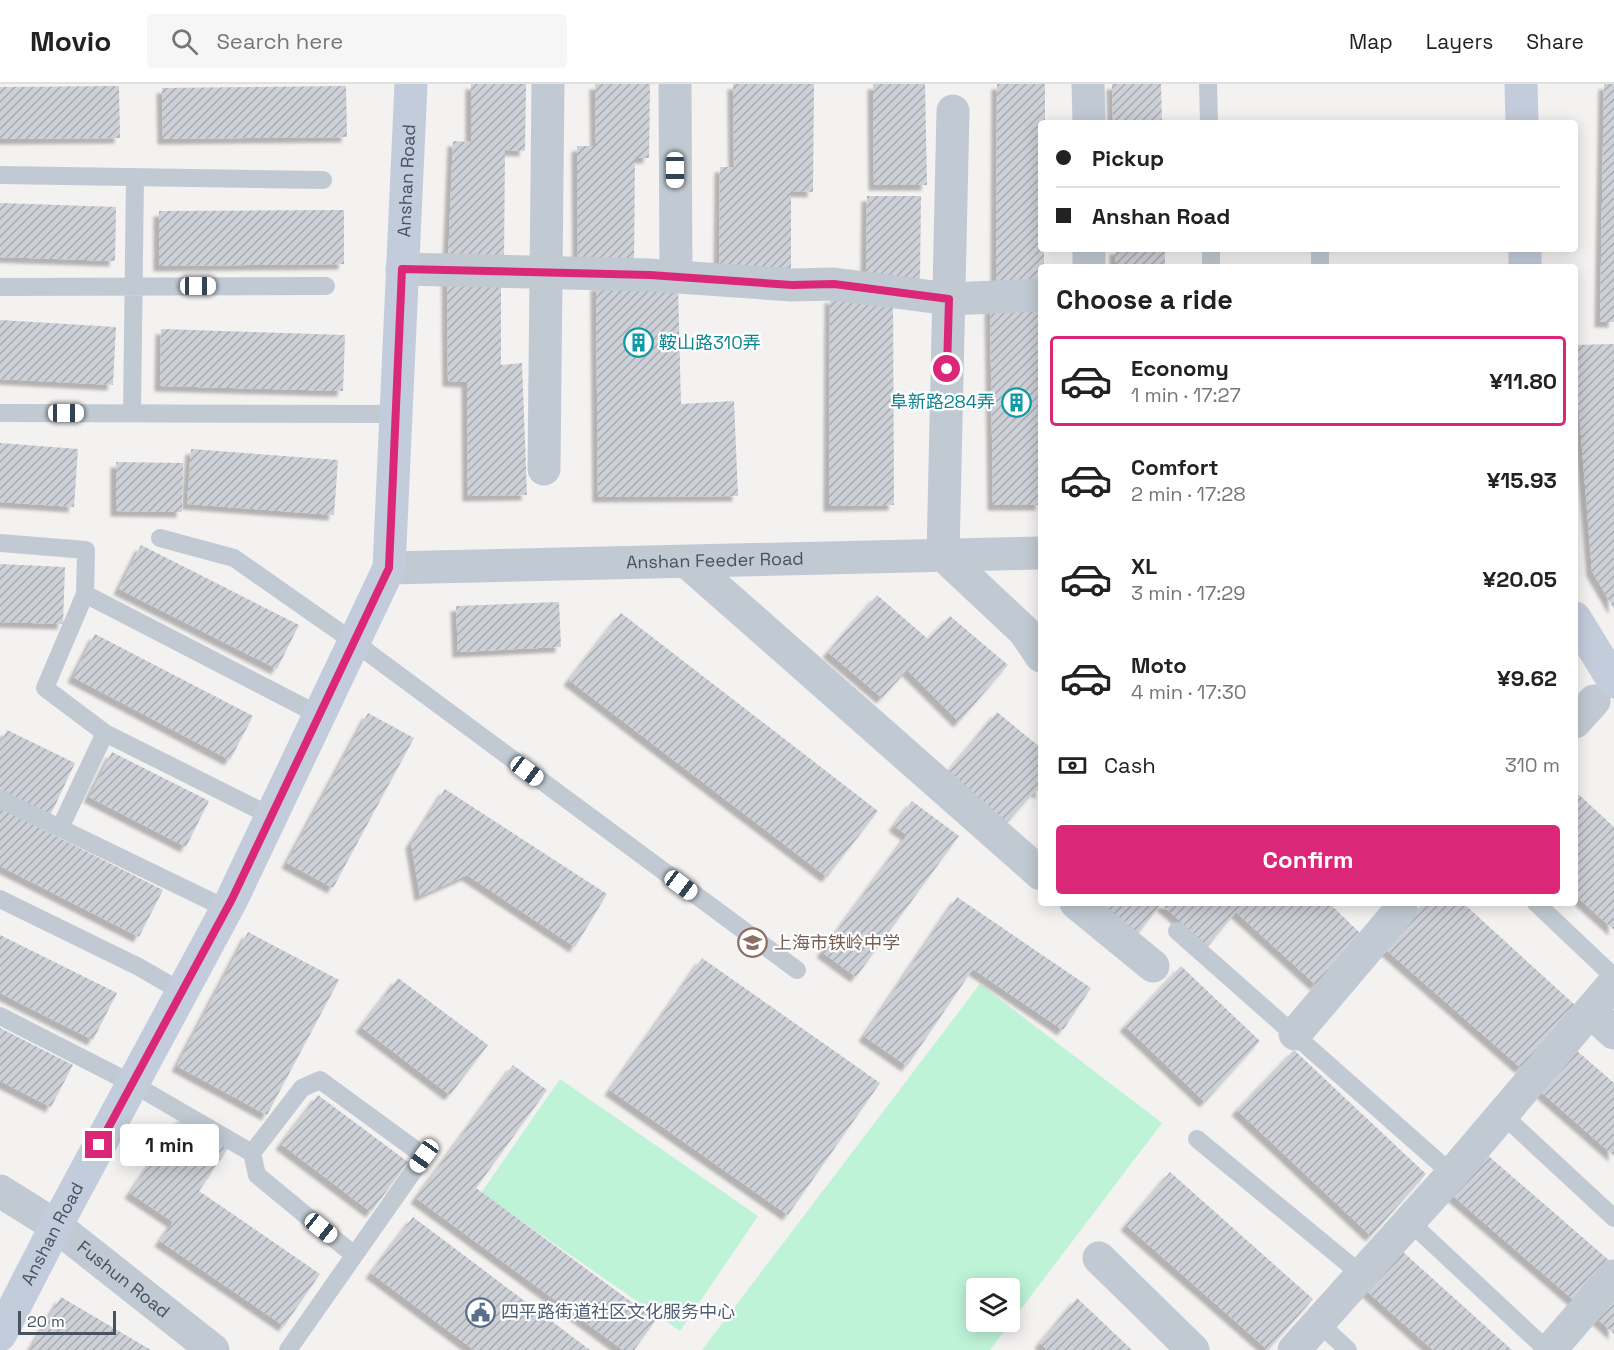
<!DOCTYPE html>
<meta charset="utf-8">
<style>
:root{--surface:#fff;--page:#f6f6f6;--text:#222;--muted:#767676;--line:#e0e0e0;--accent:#db2777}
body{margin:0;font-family:"Space Grotesk","Noto Sans SC",sans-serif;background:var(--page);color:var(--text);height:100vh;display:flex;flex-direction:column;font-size:22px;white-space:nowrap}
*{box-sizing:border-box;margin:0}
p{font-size:20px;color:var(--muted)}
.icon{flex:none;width:33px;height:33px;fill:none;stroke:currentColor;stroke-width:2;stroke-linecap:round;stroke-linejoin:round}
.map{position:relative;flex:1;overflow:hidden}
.sheet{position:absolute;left:1038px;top:180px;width:540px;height:642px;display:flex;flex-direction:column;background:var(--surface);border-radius:6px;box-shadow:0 3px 15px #0003}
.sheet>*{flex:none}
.guide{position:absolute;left:1038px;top:36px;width:540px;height:132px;border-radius:6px;box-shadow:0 3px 15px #0003;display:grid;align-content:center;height:132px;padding:0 18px;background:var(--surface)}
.tools{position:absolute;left:966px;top:1194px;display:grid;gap:12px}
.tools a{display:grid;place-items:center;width:54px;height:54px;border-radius:6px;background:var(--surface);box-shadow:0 3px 15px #0003;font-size:30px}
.scale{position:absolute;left:18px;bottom:15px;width:98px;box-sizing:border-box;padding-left:6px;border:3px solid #485260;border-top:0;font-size:16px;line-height:21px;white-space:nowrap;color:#485260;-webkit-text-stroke:4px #fff;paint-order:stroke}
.end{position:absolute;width:27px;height:27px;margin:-14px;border:8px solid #db2777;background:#fff;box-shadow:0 0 0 3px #fff}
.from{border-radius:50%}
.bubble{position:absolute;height:42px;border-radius:6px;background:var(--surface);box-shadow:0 3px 15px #0003;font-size:20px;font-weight:700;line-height:42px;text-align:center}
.car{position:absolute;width:18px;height:36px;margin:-18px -9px;border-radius:8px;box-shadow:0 0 4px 2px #0007;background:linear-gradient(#fff 24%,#345 0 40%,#fff 0 76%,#345 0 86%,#fff 0)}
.guide b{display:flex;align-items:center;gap:21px;height:57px;font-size:22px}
.guide b+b{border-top:2px solid var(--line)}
.guide i{width:15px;height:15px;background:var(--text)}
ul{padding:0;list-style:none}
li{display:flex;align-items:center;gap:18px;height:90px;margin:0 12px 9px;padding:0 6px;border:3px solid transparent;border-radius:6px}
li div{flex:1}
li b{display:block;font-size:22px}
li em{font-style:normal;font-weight:700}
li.active{border-color:var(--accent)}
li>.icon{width:54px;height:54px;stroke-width:1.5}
h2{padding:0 18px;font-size:27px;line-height:72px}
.pay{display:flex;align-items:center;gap:15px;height:66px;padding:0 18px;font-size:22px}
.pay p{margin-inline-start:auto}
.button{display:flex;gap:12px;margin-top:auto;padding:12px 18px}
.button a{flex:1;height:69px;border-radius:6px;background:var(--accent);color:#fff;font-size:24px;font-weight:700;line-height:69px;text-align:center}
header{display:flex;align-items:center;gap:36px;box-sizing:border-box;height:84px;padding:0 30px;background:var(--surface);border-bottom:2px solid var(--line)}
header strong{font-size:28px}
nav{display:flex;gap:33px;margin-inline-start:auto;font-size:21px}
.search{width:420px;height:54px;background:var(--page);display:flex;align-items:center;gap:15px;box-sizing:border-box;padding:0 21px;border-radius:6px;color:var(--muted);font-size:22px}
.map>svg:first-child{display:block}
.pitch{fill:#bef3d8;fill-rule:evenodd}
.building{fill:url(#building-hatch);filter:url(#shadow)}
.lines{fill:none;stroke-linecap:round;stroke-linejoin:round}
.lane{stroke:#c1cad3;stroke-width:18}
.street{stroke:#c1cad3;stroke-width:33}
.secondary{stroke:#c3ccdb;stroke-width:33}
.route{stroke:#db2777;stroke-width:8}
.labels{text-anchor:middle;stroke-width:4.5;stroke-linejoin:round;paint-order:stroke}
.street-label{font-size:18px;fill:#485260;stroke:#fff}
.culture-label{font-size:18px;fill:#0d838f;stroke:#fff;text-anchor:start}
.education-label{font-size:18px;fill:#785e54;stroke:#fff;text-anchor:start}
.service-label{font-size:18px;fill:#4e5e75;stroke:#fff;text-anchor:start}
</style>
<header>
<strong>Movio</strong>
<div class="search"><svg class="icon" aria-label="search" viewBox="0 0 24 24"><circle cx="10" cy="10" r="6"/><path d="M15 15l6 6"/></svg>Search here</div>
<nav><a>Map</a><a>Layers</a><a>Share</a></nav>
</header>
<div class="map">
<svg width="1614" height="1266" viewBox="0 0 1614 1266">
<defs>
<pattern id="building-hatch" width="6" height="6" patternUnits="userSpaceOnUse" patternTransform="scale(1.5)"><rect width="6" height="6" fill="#cdd0d6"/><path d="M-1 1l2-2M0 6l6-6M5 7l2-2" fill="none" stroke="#a8abb1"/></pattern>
<filter id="shadow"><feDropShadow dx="-5.5" dy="5.5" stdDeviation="1.5" flood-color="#0004"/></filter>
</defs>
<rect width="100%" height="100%" fill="#f4f1f1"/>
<!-- pitch -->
<path class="pitch" d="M980 900 1162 1039 990 1266H702ZM976 1204H1010V1238H976Z
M560 995 758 1132 680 1247 481 1109Z"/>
<!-- building -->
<path class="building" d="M471 0H526L525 67 505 66 504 178 448 177 453 57 471 58Z
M595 0H650L649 74H635L634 184 578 183 577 62H596Z
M733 0H814L813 108 791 107V190L719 191 720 83H734Z
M873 0H925L927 101H874Z
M997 0H1045V39H1041V165H1044V183H1041V202H996Z
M1112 0H1161L1162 39H1113Z
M1604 0H1614V238H1600Z
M119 2 120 54 0 55V3Z
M346 2 347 53 163 55 162 4Z
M867 112H921L920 195 866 196Z
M0 119 116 123 115 177 0 173Z
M344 126V180L159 182V127Z
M1115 165H1165V183H1115Z
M447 192H501V281L522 279 527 411 468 412 467 298 448 297Z
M596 201 678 202 681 320 734 317 738 412 598 413Z
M830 214 893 215 894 421 829 422Z
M990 214H1041V421H993Z
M0 236 116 243 113 301 0 295Z
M161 245 345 251 343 307 160 302Z
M1614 260V525L1592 487 1575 277V261Z
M0 359 78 365 74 423 0 418Z
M191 365 338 376 334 431 187 420Z
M116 378 183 379 182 428 116 427Z
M141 461 299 541 277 585 119 505Z
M0 480 65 483 63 540 0 538Z
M877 511 928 555 950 532 1008 581 959 638 907 586 882 614 828 568Z
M559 518 561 563 458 568 456 522Z
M621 529 878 727 827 793 569 596Z
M95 550 253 632 230 676 73 593Z
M997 628 1041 664V710L1036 706 1006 740 948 688Z
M368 629 414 654 333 804 287 779Z
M7 646 75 679 50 732 0 707V660Z
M112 668 209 717 186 763 89 713Z
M445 705 607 810 575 863 467 791 420 812 411 759Z
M1575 707 1614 743V846L1575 811Z
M912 717 959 752 856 893 822 868 907 751 894 742Z
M0 724 163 806 139 853 0 782Z
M957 813 1091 904 1063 946 973 885 907 982 864 952Z
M1081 819H1329L1360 849 1316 901 1236 828 1208 862 1161 820 1131 859Z
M1423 819H1463L1575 921 1521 984 1384 864Z
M248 848 339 896 267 1031 177 982Z
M0 851 117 909 93 956 0 909Z
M702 874 880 999 788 1131 610 1006Z
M1181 882 1260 957 1205 1018 1125 942Z
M398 894 488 961 450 1011 361 943Z
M0 944 73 981 51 1023 0 997Z
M1294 966 1426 1090 1371 1152 1237 1026Z
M1576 966 1614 999V1072L1540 1007Z
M513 981 547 1006 476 1104 656 1236 634 1266H623L416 1114Z
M318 1011 408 1078 371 1128 281 1060Z
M183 1032 229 1063 199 1107 320 1190 284 1242 160 1157 173 1138 130 1109Z
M1485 1069 1611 1178 1577 1219 1452 1111Z
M1170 1088 1313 1215 1268 1266 1126 1141Z
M413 1133 590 1266H474L371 1189Z
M1393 1159 1512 1266H1433L1359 1200Z
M1614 1205V1250L1593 1231Z
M61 1213 151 1266H30Z
M1077 1214 1132 1266H1047L1040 1259Z"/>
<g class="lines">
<!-- lane -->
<path class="lane" d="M1208 0 1209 39
M0 91 323 96
M1211 165V183
M1320 165V183
M0 203 326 202
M0 329 396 330
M132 329 135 93
M160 454 234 474 354 558 797 886
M0 459 86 466 85 510 45 604 105 649 271 732
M85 510 319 631
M0 715 227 825
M60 744 105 649
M0 815 139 883 182 908
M1536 819 1614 893
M1177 847 1452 1090
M0 932 133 1000 252 1069
M1503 1031 1614 1134
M1197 1055 1362 1191
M1410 1138 1547 1266
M1318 1238 1348 1266
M288 1266 424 1072 320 996 302 1004 252 1069 257 1091 354 1171"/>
<!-- street -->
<g class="street">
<path d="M675 0 676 192"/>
<path d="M1088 0 1089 39"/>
<path d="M953 27 943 471 1024 547 1041 572"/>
<path d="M1089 165V183"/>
<path d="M402 185 650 191 792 201 834 200 949 215 1041 211"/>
<path d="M544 385 548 0"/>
<path d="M687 478 1041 790"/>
<path id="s1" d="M389 484 1041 469"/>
<path d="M1575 638 1594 617"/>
<path d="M1076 819 1153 882"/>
<path d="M1590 927 1614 949"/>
<path d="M1295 950 1401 825"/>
<path id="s2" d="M0 1107 56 1142 213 1266"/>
<path d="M1099 1174 1193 1266"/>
<path d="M1294 1266 1452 1090 1614 899"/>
<path d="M1550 1266 1614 1192"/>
</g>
<!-- secondary -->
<g class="secondary">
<path d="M1521 0 1522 39"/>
<path d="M1525 165V183"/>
<path d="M1575 534 1614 598"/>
<path id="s3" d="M0 1251 56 1142 232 815 389 484 411 0"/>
</g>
</g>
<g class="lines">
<!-- route -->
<path class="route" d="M99 1061 232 815 389 484 402 185 650 191 792 201 834 200 949 215 947 285"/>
</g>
<!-- icons -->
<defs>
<symbol id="building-ring" viewBox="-11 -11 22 22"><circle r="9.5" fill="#fff" stroke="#0f9aa8" stroke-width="1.5"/><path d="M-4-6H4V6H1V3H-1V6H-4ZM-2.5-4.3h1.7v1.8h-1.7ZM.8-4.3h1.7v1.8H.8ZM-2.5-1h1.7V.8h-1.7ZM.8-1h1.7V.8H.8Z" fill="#0f9aa8"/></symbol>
<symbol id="school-ring" viewBox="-11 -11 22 22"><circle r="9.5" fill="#fff" stroke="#8d6e63" stroke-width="1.5"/><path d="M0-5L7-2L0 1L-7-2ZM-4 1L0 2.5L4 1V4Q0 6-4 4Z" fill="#8d6e63"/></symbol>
<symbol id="civic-ring" viewBox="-11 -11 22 22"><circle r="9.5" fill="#fff" stroke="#5c6f8a" stroke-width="1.5"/><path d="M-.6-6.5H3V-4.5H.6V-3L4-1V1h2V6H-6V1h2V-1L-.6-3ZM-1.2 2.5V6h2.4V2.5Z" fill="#5c6f8a"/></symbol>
</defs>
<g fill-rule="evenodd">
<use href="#building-ring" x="622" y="242" width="33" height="33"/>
<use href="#building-ring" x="1000" y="302" width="33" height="33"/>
<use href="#school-ring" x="736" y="842" width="33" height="33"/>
<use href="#civic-ring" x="464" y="1212" width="33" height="33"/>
</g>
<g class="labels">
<!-- street labels -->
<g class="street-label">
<text dy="6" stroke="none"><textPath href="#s3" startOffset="1248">Anshan Road</textPath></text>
<text dy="6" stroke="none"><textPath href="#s1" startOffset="326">Anshan Feeder Road</textPath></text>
<text dy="6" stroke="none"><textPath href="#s3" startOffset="114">Anshan Road</textPath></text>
<text dy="6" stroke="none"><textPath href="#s2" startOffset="152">Fushun Road</textPath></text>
</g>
<!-- culture labels -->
<g class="culture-label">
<text x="659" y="265">鞍山路310弄</text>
<text x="995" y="324" text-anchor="end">阜新路284弄</text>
</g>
<!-- education labels -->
<g class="education-label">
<text x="774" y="865">上海市铁岭中学</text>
</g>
<!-- service labels -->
<g class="service-label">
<text x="501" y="1234">四平路街道社区文化服务中心</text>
</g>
</g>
</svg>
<div class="tools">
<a><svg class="icon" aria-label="layers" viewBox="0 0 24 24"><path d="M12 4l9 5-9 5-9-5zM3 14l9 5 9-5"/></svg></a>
</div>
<div class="scale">20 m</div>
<i class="end from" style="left:947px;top:285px"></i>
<i class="end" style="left:99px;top:1061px"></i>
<div class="bubble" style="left:120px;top:1040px;width:99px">1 min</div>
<i class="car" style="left:675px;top:86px;rotate:180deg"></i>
<i class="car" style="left:198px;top:202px;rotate:90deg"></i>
<i class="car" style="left:66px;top:329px;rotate:90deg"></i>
<i class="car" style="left:527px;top:687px;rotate:127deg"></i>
<i class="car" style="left:681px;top:801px;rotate:127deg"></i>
<i class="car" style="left:424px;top:1072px;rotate:215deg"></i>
<i class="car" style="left:321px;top:1144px;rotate:129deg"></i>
<div class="guide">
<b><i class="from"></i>Pickup</b>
<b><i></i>Anshan Road</b>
</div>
<section class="sheet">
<h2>Choose a ride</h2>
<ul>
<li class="active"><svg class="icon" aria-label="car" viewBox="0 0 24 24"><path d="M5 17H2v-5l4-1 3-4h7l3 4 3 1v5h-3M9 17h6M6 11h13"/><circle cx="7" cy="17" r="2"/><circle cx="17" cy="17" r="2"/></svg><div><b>Economy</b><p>1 min · 17:27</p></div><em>¥11.80</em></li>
<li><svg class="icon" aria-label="car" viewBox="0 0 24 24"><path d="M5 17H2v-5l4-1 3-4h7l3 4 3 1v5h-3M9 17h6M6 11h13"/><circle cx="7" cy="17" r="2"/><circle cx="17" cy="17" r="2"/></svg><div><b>Comfort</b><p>2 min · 17:28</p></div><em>¥15.93</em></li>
<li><svg class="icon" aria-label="car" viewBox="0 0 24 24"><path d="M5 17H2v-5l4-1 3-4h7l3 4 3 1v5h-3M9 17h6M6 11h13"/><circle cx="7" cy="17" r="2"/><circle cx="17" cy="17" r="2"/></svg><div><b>XL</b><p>3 min · 17:29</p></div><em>¥20.05</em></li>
<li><svg class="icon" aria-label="car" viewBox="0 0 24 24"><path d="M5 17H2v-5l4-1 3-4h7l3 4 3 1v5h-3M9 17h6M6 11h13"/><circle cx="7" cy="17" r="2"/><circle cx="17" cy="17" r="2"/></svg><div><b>Moto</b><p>4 min · 17:30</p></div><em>¥9.62</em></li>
</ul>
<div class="pay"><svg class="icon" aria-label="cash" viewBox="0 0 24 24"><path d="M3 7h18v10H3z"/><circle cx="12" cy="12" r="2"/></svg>Cash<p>310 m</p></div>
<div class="button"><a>Confirm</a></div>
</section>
</div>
